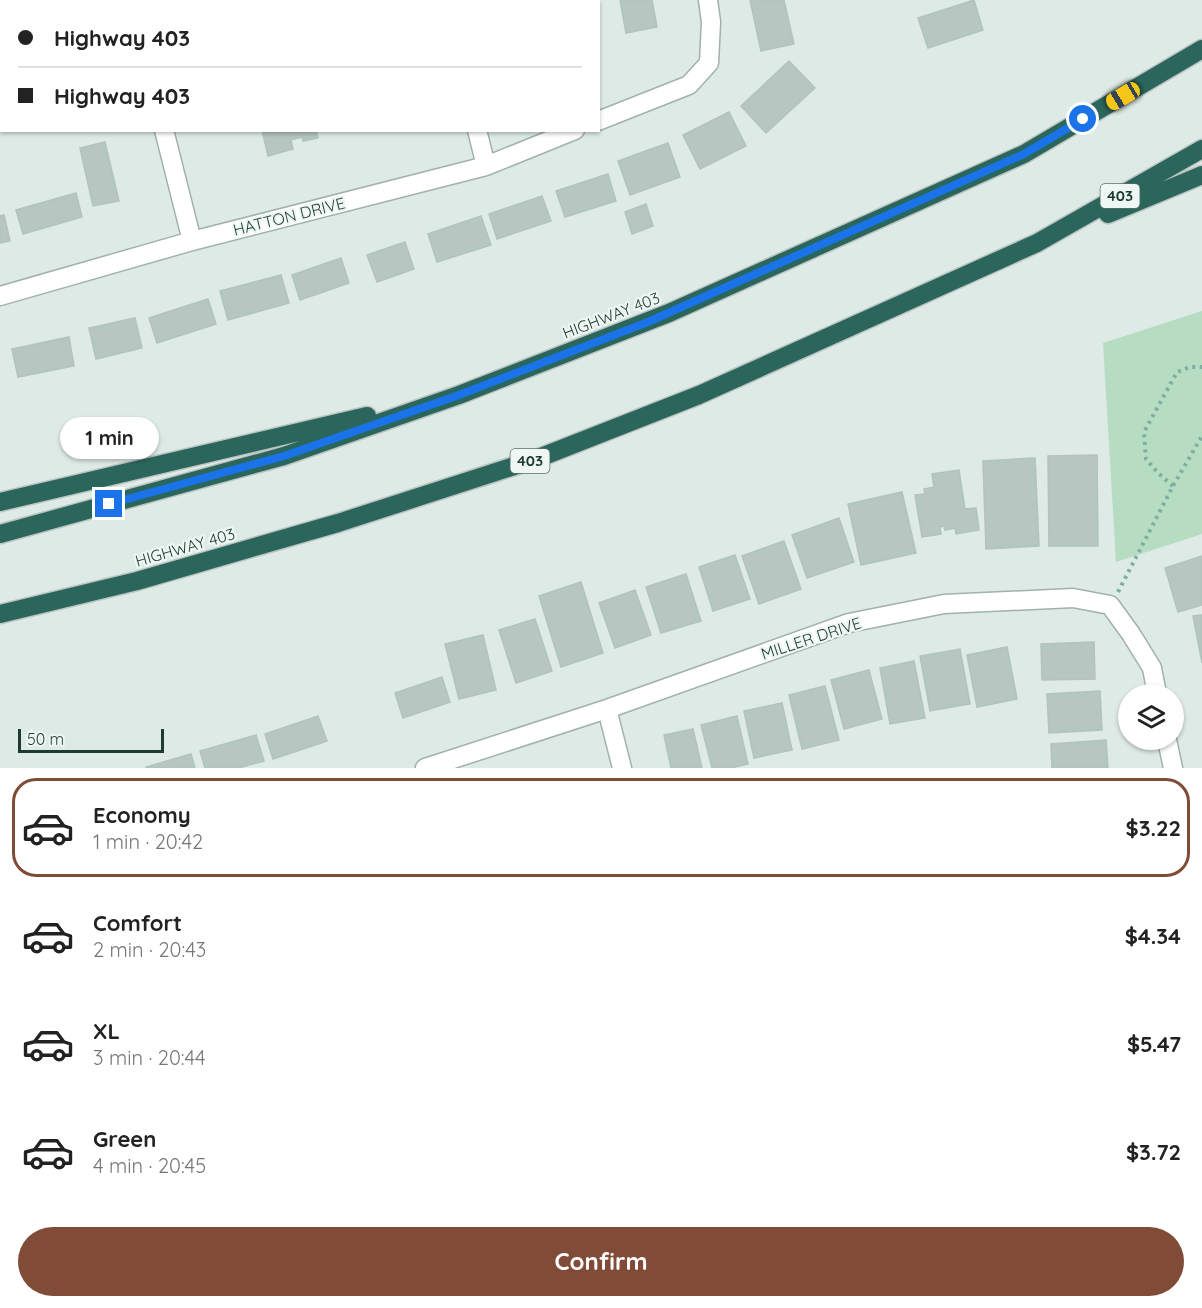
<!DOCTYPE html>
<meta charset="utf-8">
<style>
:root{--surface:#fff;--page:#f6f6f6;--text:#222;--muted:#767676;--line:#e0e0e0;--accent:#804c38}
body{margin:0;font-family:Quicksand,sans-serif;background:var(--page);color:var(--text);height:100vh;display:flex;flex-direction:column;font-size:22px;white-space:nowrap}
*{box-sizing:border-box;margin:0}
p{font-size:20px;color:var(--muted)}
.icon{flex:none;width:33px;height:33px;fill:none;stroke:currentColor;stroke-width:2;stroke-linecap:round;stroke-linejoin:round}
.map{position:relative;height:768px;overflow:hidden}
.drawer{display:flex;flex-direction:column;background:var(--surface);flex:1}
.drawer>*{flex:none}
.banner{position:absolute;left:0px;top:0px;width:600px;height:132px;box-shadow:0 2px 4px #0004;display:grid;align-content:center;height:132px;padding:0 18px;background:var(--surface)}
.buttons{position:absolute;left:1118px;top:684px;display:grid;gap:12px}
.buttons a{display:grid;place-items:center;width:66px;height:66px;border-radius:50%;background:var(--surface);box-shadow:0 2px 4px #0004;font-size:30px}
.scale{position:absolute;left:18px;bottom:15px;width:146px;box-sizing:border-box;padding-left:6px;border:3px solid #1f3933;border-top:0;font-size:16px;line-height:21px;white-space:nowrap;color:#1f3933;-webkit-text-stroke:4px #eef7f3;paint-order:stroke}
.end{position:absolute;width:27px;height:27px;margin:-14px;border:8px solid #1a73e8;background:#fff;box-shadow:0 0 0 3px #fff}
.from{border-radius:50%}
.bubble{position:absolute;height:42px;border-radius:21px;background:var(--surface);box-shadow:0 2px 4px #0004;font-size:20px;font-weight:700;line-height:42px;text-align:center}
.car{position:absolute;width:18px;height:36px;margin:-18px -9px;border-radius:8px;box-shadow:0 0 4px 2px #0007;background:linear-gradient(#f5c518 24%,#345 0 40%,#f5c518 0 76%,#345 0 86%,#f5c518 0)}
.banner b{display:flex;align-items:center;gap:21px;height:57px;font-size:22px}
.banner b+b{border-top:2px solid var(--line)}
.banner i{width:15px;height:15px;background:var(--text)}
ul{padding:10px 0 0;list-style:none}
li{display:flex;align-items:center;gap:18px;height:99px;margin:0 12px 9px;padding:0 6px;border:3px solid transparent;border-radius:24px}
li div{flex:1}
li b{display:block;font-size:22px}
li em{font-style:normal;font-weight:700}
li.current{border-color:var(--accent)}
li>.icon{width:54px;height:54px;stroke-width:1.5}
.button{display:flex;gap:12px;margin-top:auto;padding:12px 18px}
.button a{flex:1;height:69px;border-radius:36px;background:var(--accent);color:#fff;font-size:24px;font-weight:700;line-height:69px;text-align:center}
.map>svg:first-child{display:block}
.green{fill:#b6dcc1}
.building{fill:#b6c7c1;stroke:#b0c3bc;stroke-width:1.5}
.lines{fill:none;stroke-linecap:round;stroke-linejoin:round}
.minor-casing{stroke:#a1b1ac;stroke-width:21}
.highway-casing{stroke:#bcc4c2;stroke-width:21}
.path{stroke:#7eaea0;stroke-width:4;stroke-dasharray:3 4.5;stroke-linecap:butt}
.minor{stroke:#fff;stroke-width:18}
.highway{stroke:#2b665c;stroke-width:18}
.route{stroke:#1a73e8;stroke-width:8}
.labels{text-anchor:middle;stroke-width:4.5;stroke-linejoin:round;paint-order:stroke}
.shield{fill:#eef7f3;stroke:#5d726d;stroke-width:1.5}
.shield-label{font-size:15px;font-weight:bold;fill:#1f3933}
.street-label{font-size:16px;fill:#1f3933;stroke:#eef7f3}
</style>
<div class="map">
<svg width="1202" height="768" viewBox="0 0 1202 768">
<rect width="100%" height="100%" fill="#deeae5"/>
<!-- green -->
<path class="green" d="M1202 311V534L1116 562 1103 343Z"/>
<!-- building -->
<path class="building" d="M620 0H652L657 27 626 33Z
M750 0H784L794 44 761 51Z
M974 0 983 30 928 48 918 18Z
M789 61 815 88 766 133 741 106Z
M729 112 746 146 700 169 683 135Z
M262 130H316L318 138 303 141 302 137 291 140 293 149 268 156Z
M105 142 119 201 93 206 80 148Z
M668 143 680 177 630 195 618 161Z
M608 174 616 201 565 217 556 191Z
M76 193 82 217 23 234 16 210Z
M542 196 551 221 497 239 489 214Z
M646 204 653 226 632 234 625 212Z
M4 215 10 241 0 243V216Z
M481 216 491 245 437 262 428 234Z
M405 242 414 269 377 282 367 255Z
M341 258 349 283 300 300 292 275Z
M281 275 289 303 228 320 220 291Z
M208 299 216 324 157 343 149 318Z
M135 318 142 348 96 359 89 328Z
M69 337 74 366 18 377 12 349Z
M1097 455 1098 546H1049L1048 456Z
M1035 458 1039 546 986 549 983 461Z
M959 470 965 509 976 508 979 530 956 534 955 528 945 530 944 526 940 527 941 534 922 537 915 495 925 494 924 489 934 487 932 474Z
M902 492 916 553 861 565 848 504Z
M839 518 854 562 807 578 792 535Z
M784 541 801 589 759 604 742 556Z
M735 555 750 599 713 611 699 567Z
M1202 556V605L1178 612 1165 568Z
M686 574 701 621 661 633 646 587Z
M581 582 603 653 561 667 539 596Z
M635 590 651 635 615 648 599 603Z
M1202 615V663L1193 616Z
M535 619 552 671 516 683 499 630Z
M483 635 496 690 459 699 445 644Z
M1094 642 1095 679 1042 680 1041 644Z
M1007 647 1017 699 977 707 967 655Z
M960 649 970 704 930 711 920 656Z
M914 661 925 718 890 724 880 668Z
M869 670 882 719 844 729 831 680Z
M442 677 450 702 403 718 395 693Z
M825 686 839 740 802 749 789 695Z
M1100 691 1102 730 1049 733 1047 694Z
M782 703 792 750 754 758 744 711Z
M318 716 327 741 273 759 265 734Z
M737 716 748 764 731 768H712L701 725Z
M693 729 702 768H671L664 735Z
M256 735 264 761 238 768H205L200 751Z
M1106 740 1108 768H1052L1051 744Z
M191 754 195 768H147L146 767Z"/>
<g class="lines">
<defs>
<path id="minor" d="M131 0V2
M445 0V2
M111 2 118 0
M0 28 2 27
M598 121 689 85 709 63 711 22 708 0
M164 130 192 241
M477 130 486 166
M0 296 192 241 486 166 575 130
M607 709 622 768
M1167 740 1173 768
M425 768 607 709 849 623 944 604 1073 598 1110 605 1131 634 1152 668 1157 694"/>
<path id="highway" d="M1108 214 1202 175
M0 502 367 416
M0 534 284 456 459 395 669 313 1024 154 1202 49
M0 614 137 581 338 523 536 459 699 395 1037 243 1202 149"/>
</defs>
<!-- minor casing -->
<use href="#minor" class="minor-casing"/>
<!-- highway casing -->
<use href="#highway" class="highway-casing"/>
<!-- path -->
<path class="path" d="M1173 486 1158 473 1146 459 1144 432 1177 372 1190 367H1202
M1118 592 1173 486 1202 436"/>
<!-- minor -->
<use href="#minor" class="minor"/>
<!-- highway -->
<use href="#highway" class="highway"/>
</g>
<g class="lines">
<!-- route -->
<path class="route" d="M109 504 284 456 459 395 648 322 1024 154 1083 119"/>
</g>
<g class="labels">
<!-- shield labels -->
<g class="shield">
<rect x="1100.5" y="184" width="39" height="24" rx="4.5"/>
<rect x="510.5" y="449" width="39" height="24" rx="4.5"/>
</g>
<g class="shield-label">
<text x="1120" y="201">403</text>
<text x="530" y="466">403</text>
</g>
<!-- street labels -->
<g class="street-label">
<text transform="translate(289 216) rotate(-14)" y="6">HATTON DRIVE</text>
<text transform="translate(611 315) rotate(-21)" y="6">HIGHWAY 403</text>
<text transform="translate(185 547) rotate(-16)" y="6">HIGHWAY 403</text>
<text transform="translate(811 638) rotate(-18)" y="6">MILLER DRIVE</text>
</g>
</g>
</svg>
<div class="buttons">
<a><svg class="icon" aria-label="layers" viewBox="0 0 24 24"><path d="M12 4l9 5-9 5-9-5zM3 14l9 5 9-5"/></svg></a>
</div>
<div class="scale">50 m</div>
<i class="end from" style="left:1083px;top:119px"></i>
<i class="end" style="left:109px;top:504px"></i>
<div class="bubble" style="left:60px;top:417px;width:99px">1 min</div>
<i class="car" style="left:1123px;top:96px;rotate:239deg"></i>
<div class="banner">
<b><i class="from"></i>Highway 403</b>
<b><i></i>Highway 403</b>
</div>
</div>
<section class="drawer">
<ul>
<li class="current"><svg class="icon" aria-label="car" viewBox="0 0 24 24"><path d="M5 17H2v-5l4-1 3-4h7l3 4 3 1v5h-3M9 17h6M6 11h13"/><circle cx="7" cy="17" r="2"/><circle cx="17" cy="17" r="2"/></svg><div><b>Economy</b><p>1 min · 20:42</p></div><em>$3.22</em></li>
<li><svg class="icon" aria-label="car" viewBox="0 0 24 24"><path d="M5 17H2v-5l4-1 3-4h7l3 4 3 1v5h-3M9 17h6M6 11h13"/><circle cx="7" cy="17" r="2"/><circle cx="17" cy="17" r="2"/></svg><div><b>Comfort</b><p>2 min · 20:43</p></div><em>$4.34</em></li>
<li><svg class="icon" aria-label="car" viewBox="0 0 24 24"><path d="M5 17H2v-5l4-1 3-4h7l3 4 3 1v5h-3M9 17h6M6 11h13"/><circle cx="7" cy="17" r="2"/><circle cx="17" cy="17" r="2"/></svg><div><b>XL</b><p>3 min · 20:44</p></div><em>$5.47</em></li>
<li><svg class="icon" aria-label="car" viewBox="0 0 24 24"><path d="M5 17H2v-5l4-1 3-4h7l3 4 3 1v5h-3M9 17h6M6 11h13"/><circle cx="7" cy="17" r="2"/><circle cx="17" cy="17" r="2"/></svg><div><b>Green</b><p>4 min · 20:45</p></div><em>$3.72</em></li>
</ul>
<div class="button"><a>Confirm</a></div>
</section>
